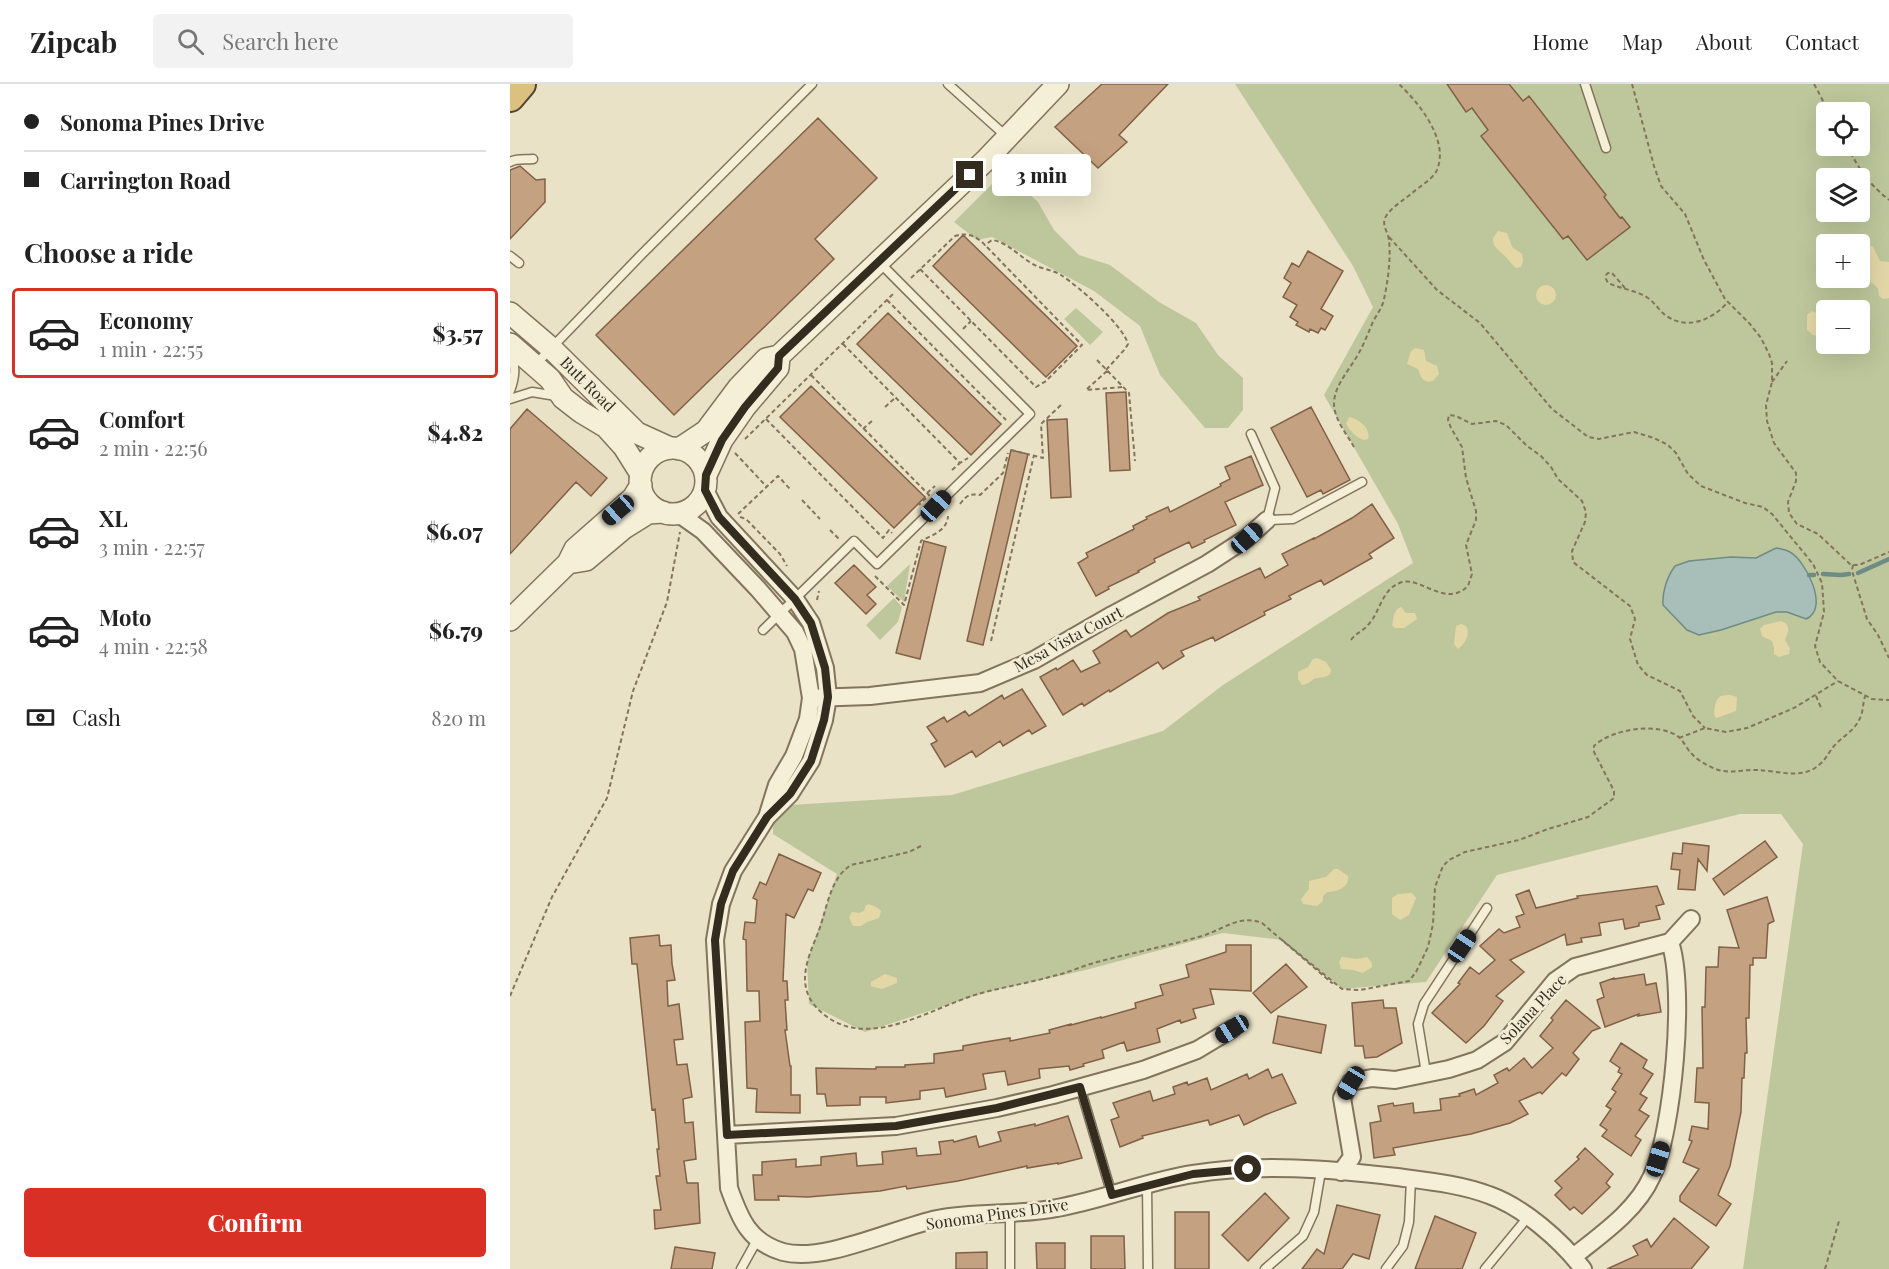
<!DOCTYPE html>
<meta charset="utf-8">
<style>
:root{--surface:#fff;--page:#f2f2f2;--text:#222;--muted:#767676;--line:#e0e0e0;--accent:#d93025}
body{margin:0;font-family:"Playfair Display",serif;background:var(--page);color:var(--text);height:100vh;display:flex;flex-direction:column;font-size:22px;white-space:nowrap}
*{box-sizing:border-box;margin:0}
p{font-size:20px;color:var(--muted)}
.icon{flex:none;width:33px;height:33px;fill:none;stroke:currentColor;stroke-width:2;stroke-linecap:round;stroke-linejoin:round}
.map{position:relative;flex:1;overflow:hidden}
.drawer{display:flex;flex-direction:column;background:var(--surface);width:510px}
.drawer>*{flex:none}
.top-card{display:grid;align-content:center;height:132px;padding:0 24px;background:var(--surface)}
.fabs{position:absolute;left:1306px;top:18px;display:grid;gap:12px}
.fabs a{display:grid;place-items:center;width:54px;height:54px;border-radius:6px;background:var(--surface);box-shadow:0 6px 24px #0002;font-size:30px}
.end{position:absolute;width:27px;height:27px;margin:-14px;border:8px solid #352c20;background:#fff;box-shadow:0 0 0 3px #fff}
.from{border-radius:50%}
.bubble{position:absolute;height:42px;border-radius:6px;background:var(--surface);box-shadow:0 6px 24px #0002;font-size:20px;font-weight:800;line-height:42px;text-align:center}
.car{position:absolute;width:18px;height:36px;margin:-18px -9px;border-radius:8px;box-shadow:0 0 4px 2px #0007;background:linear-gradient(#222 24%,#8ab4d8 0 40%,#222 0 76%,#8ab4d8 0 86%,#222 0)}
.top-card b{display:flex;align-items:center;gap:21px;height:57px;font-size:22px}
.top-card b+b{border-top:2px solid var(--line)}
.top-card i{width:15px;height:15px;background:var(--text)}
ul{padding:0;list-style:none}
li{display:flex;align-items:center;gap:18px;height:90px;margin:0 12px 9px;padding:0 12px;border:3px solid transparent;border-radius:6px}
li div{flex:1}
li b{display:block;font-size:22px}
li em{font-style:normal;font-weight:800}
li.active{border-color:var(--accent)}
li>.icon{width:54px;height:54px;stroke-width:1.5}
h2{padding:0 24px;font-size:27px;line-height:72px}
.pay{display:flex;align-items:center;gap:15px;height:66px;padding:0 24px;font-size:22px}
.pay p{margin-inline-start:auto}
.button{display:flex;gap:12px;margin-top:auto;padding:12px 24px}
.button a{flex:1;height:69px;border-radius:6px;background:var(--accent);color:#fff;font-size:24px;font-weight:800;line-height:69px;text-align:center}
header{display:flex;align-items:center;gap:36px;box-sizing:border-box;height:84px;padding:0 30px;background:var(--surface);border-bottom:2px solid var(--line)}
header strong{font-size:28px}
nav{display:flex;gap:33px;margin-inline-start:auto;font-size:21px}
.search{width:420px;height:54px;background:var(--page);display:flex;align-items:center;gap:15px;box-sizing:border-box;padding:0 21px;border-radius:6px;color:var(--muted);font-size:22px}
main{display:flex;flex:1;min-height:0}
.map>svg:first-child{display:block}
.green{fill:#bec79b;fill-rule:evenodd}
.sand{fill:#e3d7a6}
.water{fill:#a7beb9;stroke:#6f8b86;stroke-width:1.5}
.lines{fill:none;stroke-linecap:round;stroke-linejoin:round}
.stream{stroke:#6f8b86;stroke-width:4.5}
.building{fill:#c4a180;stroke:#806146;stroke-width:1.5}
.service-casing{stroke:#83745d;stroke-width:11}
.minor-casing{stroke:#83745d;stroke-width:20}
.tertiary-casing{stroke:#83745d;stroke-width:24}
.trunk-casing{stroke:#514331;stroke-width:32}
.path{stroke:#83745d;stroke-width:2;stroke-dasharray:4.5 3;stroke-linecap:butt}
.service{stroke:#f5efd8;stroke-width:8}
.minor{stroke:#f5efd8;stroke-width:16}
.tertiary{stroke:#f5efd8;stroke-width:21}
.trunk{stroke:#dcc080;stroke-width:28}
.route{stroke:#352c20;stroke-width:8}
.labels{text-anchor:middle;stroke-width:5;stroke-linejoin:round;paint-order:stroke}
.street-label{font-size:16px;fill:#352c20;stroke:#f2ecd5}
</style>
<header>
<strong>Zipcab</strong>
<div class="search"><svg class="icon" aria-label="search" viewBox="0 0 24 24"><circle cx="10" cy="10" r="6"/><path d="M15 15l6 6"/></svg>Search here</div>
<nav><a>Home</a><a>Map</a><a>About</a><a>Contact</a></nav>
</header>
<main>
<section class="drawer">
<div class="top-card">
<b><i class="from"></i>Sonoma Pines Drive</b>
<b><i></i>Carrington Road</b>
</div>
<h2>Choose a ride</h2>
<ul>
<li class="active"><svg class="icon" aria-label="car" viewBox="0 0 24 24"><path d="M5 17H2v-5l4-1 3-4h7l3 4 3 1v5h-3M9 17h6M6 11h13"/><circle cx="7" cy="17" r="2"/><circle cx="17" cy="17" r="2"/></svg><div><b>Economy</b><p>1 min · 22:55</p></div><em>$3.57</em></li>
<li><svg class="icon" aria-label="car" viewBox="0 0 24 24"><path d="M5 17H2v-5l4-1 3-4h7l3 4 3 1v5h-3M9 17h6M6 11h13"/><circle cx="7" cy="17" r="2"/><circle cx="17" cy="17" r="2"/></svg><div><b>Comfort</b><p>2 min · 22:56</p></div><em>$4.82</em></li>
<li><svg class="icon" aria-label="car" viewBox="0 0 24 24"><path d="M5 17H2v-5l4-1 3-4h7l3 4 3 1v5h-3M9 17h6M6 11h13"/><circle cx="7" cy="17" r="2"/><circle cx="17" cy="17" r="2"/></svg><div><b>XL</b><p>3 min · 22:57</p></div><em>$6.07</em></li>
<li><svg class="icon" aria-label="car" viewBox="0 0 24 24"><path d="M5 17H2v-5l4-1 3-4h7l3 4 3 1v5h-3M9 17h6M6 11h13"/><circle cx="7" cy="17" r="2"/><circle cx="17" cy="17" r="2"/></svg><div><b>Moto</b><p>4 min · 22:58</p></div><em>$6.79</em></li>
</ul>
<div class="pay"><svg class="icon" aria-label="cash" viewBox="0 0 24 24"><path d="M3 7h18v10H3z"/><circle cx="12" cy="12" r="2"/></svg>Cash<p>820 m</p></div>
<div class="button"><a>Confirm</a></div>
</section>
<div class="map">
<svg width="1379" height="1185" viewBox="0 0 1379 1185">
<rect width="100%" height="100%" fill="#eae2c6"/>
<!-- green -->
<path class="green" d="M725 0H1379V1185H1233L1293 760 1271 730H1230L987 791 916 898 832 905 772 856 713 849 576 886 477 908 355 948 299 920 297 878 327 790 263 750V739L281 721 442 711 653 647 713 601 903 479 888 440 814 311 863 223 843 182ZM1317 28H1350V62H1317ZM1317 94H1350V128H1317ZM1317 160H1350V194H1317ZM1317 226H1350V260H1317Z
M495 87 528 118 544 146 569 171 600 181 649 218 686 239 708 271 733 294V326L718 344H695L650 291 630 242 584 207 482 153 467 156 444 138Z
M566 224 593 248 580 261 554 235Z
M400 480 394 518 377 502Z
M384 514 392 523 388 538 370 556 356 541Z"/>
<!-- sand -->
<path class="sand" d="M988 147 997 149 1002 163 1012 170 1013 177 1011 183 1006 184C1001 180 999 176 995 172 988 165 983 164 983 154Z
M1346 154 1363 163 1370 177 1379 178V214L1373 215 1369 212 1368 204 1361 198 1356 187 1350 189V160H1330L1336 155Z
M1026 211a10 10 0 1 1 20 0a10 10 0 1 1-20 0Z
M1302 227 1308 230C1312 237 1315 247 1307 252L1303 251 1297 246V231Z
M905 264 914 266 916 277 927 282 929 290 923 297C912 299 911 293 908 285L897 280 901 267Z
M839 333C849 335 861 344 858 355L854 356C847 354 840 347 836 340Z
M891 523 896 529H905L907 535 894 544H885L882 541C884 534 883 526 891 523Z
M1271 537C1282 541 1278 548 1275 556L1280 565 1279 570 1269 573 1264 570V564L1262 557 1252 552 1250 545 1254 541Z
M951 540 956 542C961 550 955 560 948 565L944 560 946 542Z
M807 574 816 578 821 586 820 590C815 594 813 593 807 594 801 595 799 601 792 601L788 595V588L798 583 803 575Z
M1220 611 1227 613 1226 627 1207 634 1205 633C1203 628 1205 615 1211 612 1213 611 1219 611 1220 611Z
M824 785H828L838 792C840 803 827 808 817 808L813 812V817L807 822 793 820 791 815 799 805V797L816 793Z
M902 809 906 814 899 831 890 836 882 830V814L888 810Z
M359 820 368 824 371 827 369 834 357 838 351 842H343L339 833 342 828 349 829 354 827 356 821Z
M832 873 847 875 857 873 862 879V883L853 889 843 886 831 885 829 878Z
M375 890 387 894V899L372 905 361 902V898Z"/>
<!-- water -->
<path class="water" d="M1266 464C1271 465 1275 465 1280 468 1296 477 1320 525 1296 535L1277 528H1266L1211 546 1189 551 1177 546 1153 521C1152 508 1157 493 1165 482L1179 477 1221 473 1246 474Z"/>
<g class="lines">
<!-- stream -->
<path class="stream" d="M1348 489 1379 475
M1313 490 1331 491 1339 490
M1299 491H1304"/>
</g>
<!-- building -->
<path class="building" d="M592 0H658L609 51 617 58 588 84 545 43Z
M937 0H999L1013 17 1019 12 1096 111 1094 113 1110 134 1112 133 1120 143 1077 176 1058 152 1053 155 971 52 978 46 962 24 956 28Z
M308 34 367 94 305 155 324 175 164 331 86 251Z
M10 82 26 96 35 95V118L0 155V86Z
M453 151 567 262 536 293 423 182Z
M798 167 833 187 811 225 823 232 815 246 811 244 808 249 800 245 799 248 786 241 788 238 780 233 787 221 773 213 781 199 774 194 782 179 789 183Z
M378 229 491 340 461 371 347 260Z
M301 302 415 413 384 444 270 333Z
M616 308 620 386 600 387 596 309Z
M801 323 840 396 813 410 811 406 797 413 761 344Z
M17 325 97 394 81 412 66 398 0 470V345Z
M557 335 561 413 541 414 537 336Z
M501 366 518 370 473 561 457 557Z
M741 372 753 401 715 418 726 441 694 456 695 458 682 464 679 458 644 475 645 478 628 487 629 488 598 503 599 505 586 512 568 479 578 473 576 469 624 445 623 442 637 435 636 433 658 423 660 428 711 402 710 400 720 395 715 383Z
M862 420 884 454 859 470 862 474 814 501 811 496 779 512 781 515 754 528 755 531 705 557 703 553 671 567 674 572 653 585 648 578 600 608 599 606 574 622 572 619 553 631 530 593 546 584 547 586 563 576 571 588 590 579 583 567 616 546 621 553 658 529 690 516 688 513 750 484 755 494 778 481 772 470 804 454V455L842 434Z
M414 457 436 463 410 575 386 569Z
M344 481 366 503 357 511 366 520 356 530 325 499Z
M512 605 536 642 522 650 519 646 493 662 490 657 466 673 462 667 435 683 421 660 427 657 417 643 434 633 437 638 455 627 459 632 492 611 494 615Z
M1255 757 1267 773 1214 811 1203 795Z
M1173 759 1199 762 1197 787 1188 775 1185 806 1168 805 1170 786 1161 785 1163 769 1172 770Z
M269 770 311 789 303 807 298 805 284 834 276 830 273 897H277L278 916H275L277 946H275L280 982H281V1011H290V1029L246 1028 247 1005 237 1004 235 938 250 937 249 907H237L236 856 233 855 235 838 245 839 247 816 243 814 250 798 256 801Z
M1147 802 1154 820 1146 822 1150 835 1129 839V842L1115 845 1113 835 1089 839 1091 851 1071 854 1072 858 1057 861 1055 850 1000 876 1014 888 986 912 993 917 974 942 956 959 922 929 950 900 948 899 960 883 969 890 985 876 970 862 989 845 994 849 1010 843 1006 833 1014 830 1006 811 1019 806 1026 824 1068 814 1067 812Z
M1257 813 1264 837 1258 840 1256 874H1243V881H1240L1239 934H1236L1237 969H1235L1234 994H1232L1231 1028 1220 1082 1208 1111 1221 1120 1206 1142 1170 1117V1112L1189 1085 1173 1078 1182 1057 1179 1056 1182 1042 1198 1045 1199 1019 1185 1018 1187 984H1193L1192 923H1195L1196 883H1208L1209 863 1229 864 1217 826Z
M149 851 150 862 161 861 162 880 165 896 157 897 158 922 169 920 173 955 164 956 167 981 177 980 182 1013 173 1015 175 1039 183 1038 186 1075 174 1077 177 1099H188L190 1139 145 1145 144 1126H151L146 1092H150L147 1065H149L145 1025 142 1026 127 880H122L120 854Z
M716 861H741V907L700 905 704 920 683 925 686 934 671 939 670 936 647 945 650 958 617 967 614 958 592 966 594 974 573 980 574 982 560 986 559 982 529 985 530 994 498 1001 495 987 473 990 476 1005 436 1013 434 1004 410 1007V1015L376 1019V1013H350V1021L317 1022 315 1010H307L306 984 366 985V983H395V981L424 979V970L453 966V962L475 958 500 954V957L540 949 539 946 561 940V941L591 933V934L626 924 625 919 653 911 650 901 679 893 676 881 716 868Z
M776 880 797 903 761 929 743 909Z
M1134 890 1136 901 1146 899 1151 928 1128 932 1129 930 1095 943 1087 916 1094 913 1090 899 1104 894V895Z
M873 916 874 924H886L892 959 867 973 855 974 853 962H845L842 919Z
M1056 916 1090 944 1082 947 1063 969 1069 975 1056 992 1052 989 1032 1010 1030 1008 1009 1017 1018 1030 1000 1039 961 1050 883 1064 885 1071 864 1074 860 1039 871 1037 868 1022 883 1019 884 1022 903 1019 904 1029 931 1026 930 1015 950 1012 949 1010 964 1005 966 1011 988 999 984 991 997 984 999 987 1014 974 1022 984 1043 964 1030 952 1043 936 1041 934Z
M768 932 816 941 811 969 763 959Z
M1111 959 1137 976 1133 984 1143 990 1130 1010 1137 1014 1129 1026 1139 1032 1125 1052 1131 1056 1121 1072 1092 1052 1097 1046 1090 1041 1101 1025 1096 1022 1106 1008 1102 1005 1112 990 1108 988 1110 984 1100 977Z
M758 985 762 994 772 990 786 1019 755 1031 734 1041 729 1031 700 1041 698 1036 632 1052 633 1054 610 1063 601 1036 609 1033 603 1019 640 1007 643 1017 665 1010 663 1003 677 998 678 1001 697 994 701 1006 737 990 739 995Z
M558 1032 572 1074 548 1080V1079L517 1084V1082L448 1097 397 1105 396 1102 370 1107 298 1113 268 1112 269 1116H245L243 1091H252V1078L286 1075V1083L311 1081V1073L346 1069 347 1082 373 1080 372 1068 406 1064 407 1072 431 1070 429 1058 443 1056 444 1058 466 1052 469 1063 491 1057 488 1048 525 1040V1042Z
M1075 1064 1103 1090 1096 1099 1100 1103 1072 1130 1064 1123 1060 1126 1045 1111 1052 1104 1045 1097 1069 1075 1067 1073Z
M755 1109 779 1134 738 1177 712 1151Z
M827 1121 870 1131 859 1175 843 1170 832 1185H792L807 1165 814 1170Z
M665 1128H699V1185H665Z
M925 1132 966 1149 952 1185H905Z
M1164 1134 1199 1163 1181 1185H1097L1128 1171 1123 1162 1137 1155 1141 1163Z
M581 1152H614L615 1185H581Z
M526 1159H555V1185H527Z
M165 1163 205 1169 202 1185H161Z
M477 1168V1185H446V1169Z"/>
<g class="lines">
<defs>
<path id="service" d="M438 0 497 53
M1075 0 1096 64
M0 78C7 74 15 76 23 75
M0 172 9 179
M25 281 132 170 302 0
M0 307C5 293 6 283 1 269
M0 315 22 308 46 312
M741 350 765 404 757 436 783 435 852 398
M253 546 344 457 367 480 520 330 369 178
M916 989 908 940 914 920 977 824
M570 1003 602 1111
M637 1101 638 1185
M500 1128V1185
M231 1185 247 1156
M755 1185 793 1152 804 1128 811 1087
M876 1185 893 1162 899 1138 901 1095
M975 1185 1018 1133"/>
<path id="minor" d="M195 406 209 433 285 515 301 539 315 584 318 613 314 636 301 677 280 710 257 733 223 787 211 820 205 856 219 1104C230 1135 239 1158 273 1168 313 1179 385 1144 427 1135 466 1127 508 1132 547 1124 593 1116 637 1097 683 1090 750 1079 820 1085 887 1093 917 1097 950 1100 979 1111 1013 1123 1051 1156 1073 1185
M169 430 193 447 248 505 285 548 293 565 301 614 298 635 284 672 267 701 258 730
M301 614 360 612 470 599 524 576 602 531 697 480 737 454 757 436
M1160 858 1181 835
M217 1051 386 1042 487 1024 543 1011 633 986 687 966 722 945
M831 1088 842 1073 832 1014 841 998 862 994 885 996 939 985 967 976 995 958 1045 897 1065 883 1160 858C1176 905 1163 1046 1142 1092 1127 1126 1092 1150 1063 1173"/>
<path id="tertiary" d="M0 229 41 264 127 349 160 364
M0 260 40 295 53 314 71 328 96 343 114 363 131 390
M130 397a33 33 0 1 1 66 0a33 33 0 1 1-66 0Z
M169 365 196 347 229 303 256 275 269 272 475 77 548 0
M196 391 212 356 235 323 268 284 269 272
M58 479 76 476 114 444 138 429 153 428
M0 536 58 479 65 465 123 414 131 401"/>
<path id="trunk" d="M0 13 11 0"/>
</defs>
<!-- service casing -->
<use href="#service" class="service-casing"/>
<!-- minor casing -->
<use href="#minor" class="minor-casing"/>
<!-- tertiary casing -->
<use href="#tertiary" class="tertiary-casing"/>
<!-- trunk casing -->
<use href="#trunk" class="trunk-casing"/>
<!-- path -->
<path class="path" d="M1122 0 1144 82 1151 102 1175 130 1194 176 1215 215 1240 240 1251 254 1259 270 1262 279V298L1256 321 1257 337 1264 359 1286 389V397L1278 418 1279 429 1287 440 1308 450 1341 481H1349L1379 468
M1304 0 1319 28
M1337 62C1349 85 1358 99 1379 116
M879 153 927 206 970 239 1042 325 1073 349 1078 353 1089 355 1124 348 1144 354 1158 361 1166 369 1178 390 1191 402 1235 419 1253 423 1262 430 1303 480 1312 499 1314 528 1305 562 1310 578 1328 597 1362 615 1379 616
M410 185 526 303 536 297 572 261 475 161
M401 194 445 152C458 148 466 152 475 161L482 156C497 158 508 171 521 179 530 185 541 185 551 191 568 202 613 241 618 260L615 265 596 286
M1115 204 1102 189H1098L1096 191V195L1098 199C1111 205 1126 206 1138 214 1145 219 1149 226 1155 231 1177 247 1202 236 1218 218
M377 216 496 336
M453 245 461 237
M333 260 450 379 458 374
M587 276 619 309 625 377
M597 287 576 306 613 303
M301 291 419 411 409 421
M1262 298 1277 277
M375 323 386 313
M256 335 373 454 379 446 382 449
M353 345 364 335
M235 355 383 210
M844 363C836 349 823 334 824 317 826 301 836 290 844 277 852 265 857 252 862 240 866 231 872 225 874 215 878 197 881 174 879 156 878 148 872 142 875 134 880 124 894 116 902 109 909 103 921 96 926 88 941 58 909 19 889 0
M501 366 533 374 531 340 552 320
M225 369 256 402
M442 386 450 379
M417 409 425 402
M292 416 310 435
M450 420C456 412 460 409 470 411L493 389 498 369
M228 430 268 392 280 405
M230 433 236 435 270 470 277 482
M320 446 329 455
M1343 481 1342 487 1357 535 1368 551 1379 574
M365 492 394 521 411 457C422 451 437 447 438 432
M307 516 309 507
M841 556C846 549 853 547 858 541 871 527 871 505 892 498 911 493 936 524 958 502L962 490 956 461 966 436V427L956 394 952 363 941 344 938 336 939 331 946 332 962 340 986 337 996 341 1017 362 1031 372 1041 383 1048 395 1072 417 1076 428 1075 438 1062 467 1063 478 1120 522 1125 535 1120 555 1128 581 1137 591 1170 607 1183 632 1195 644
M481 557 524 371
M1306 612 1312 626
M1169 654 1195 644 1216 648 1237 644 1284 624 1328 597
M411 762 399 768 341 781C319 795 317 826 308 849 297 876 284 904 311 928 357 969 420 924 468 910 493 903 519 899 543 892 558 889 572 882 587 878 622 869 657 862 692 852 712 846 730 830 752 839L822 899 772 856 832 905 850 906 899 897 906 888 918 863 923 840 925 803 933 782 939 776 955 768 1009 756 1038 745 1078 733 1104 714V707L1084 668V662C1101 645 1150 637 1170 654 1174 658 1177 665 1181 669 1187 676 1195 680 1203 684 1218 691 1233 685 1248 686 1268 687 1294 696 1310 680 1316 675 1319 668 1324 662 1332 653 1344 647 1349 636 1354 628 1352 619 1356 610
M0 912 42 813 97 714 123 607 157 518 170 448
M1315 1185 1329 1137"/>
<!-- service -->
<use href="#service" class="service"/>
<!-- minor -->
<use href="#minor" class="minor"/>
<!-- tertiary -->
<use href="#tertiary" class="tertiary"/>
<!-- trunk -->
<use href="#trunk" class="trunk"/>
</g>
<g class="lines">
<!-- route -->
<path class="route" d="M460 91 269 272 268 284 235 323 212 356 196 391 195 406 209 433 285 515 301 539 315 584 318 613 314 636 301 677 280 710 257 733 223 787 211 820 205 856 217 1051 386 1042 487 1024 570 1003 602 1111 683 1090 738 1085"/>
</g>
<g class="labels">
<!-- street labels -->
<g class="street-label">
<text transform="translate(78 300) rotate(45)" y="6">Butt Road</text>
<text transform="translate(558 555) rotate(-28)" y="6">Mesa Vista Court</text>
<text transform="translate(1023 925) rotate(-47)" y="6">Solana Place</text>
<text transform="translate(487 1130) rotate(-8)" y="6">Sonoma Pines Drive</text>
</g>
</g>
</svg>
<div class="fabs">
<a><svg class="icon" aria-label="locate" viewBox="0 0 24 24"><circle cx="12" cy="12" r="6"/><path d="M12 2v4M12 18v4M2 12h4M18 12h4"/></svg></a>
<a><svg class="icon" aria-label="layers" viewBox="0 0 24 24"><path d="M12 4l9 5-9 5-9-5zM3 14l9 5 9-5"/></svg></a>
<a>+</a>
<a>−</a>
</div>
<i class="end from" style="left:738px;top:1085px"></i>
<i class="end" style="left:460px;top:91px"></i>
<div class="bubble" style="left:482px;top:70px;width:99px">3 min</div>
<i class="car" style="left:426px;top:422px;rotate:43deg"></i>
<i class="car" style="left:108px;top:426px;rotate:229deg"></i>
<i class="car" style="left:737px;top:454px;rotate:48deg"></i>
<i class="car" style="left:952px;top:862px;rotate:34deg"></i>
<i class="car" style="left:722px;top:945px;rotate:238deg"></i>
<i class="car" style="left:841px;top:999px;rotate:211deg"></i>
<i class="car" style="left:1148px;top:1075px;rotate:17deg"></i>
</div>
</main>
